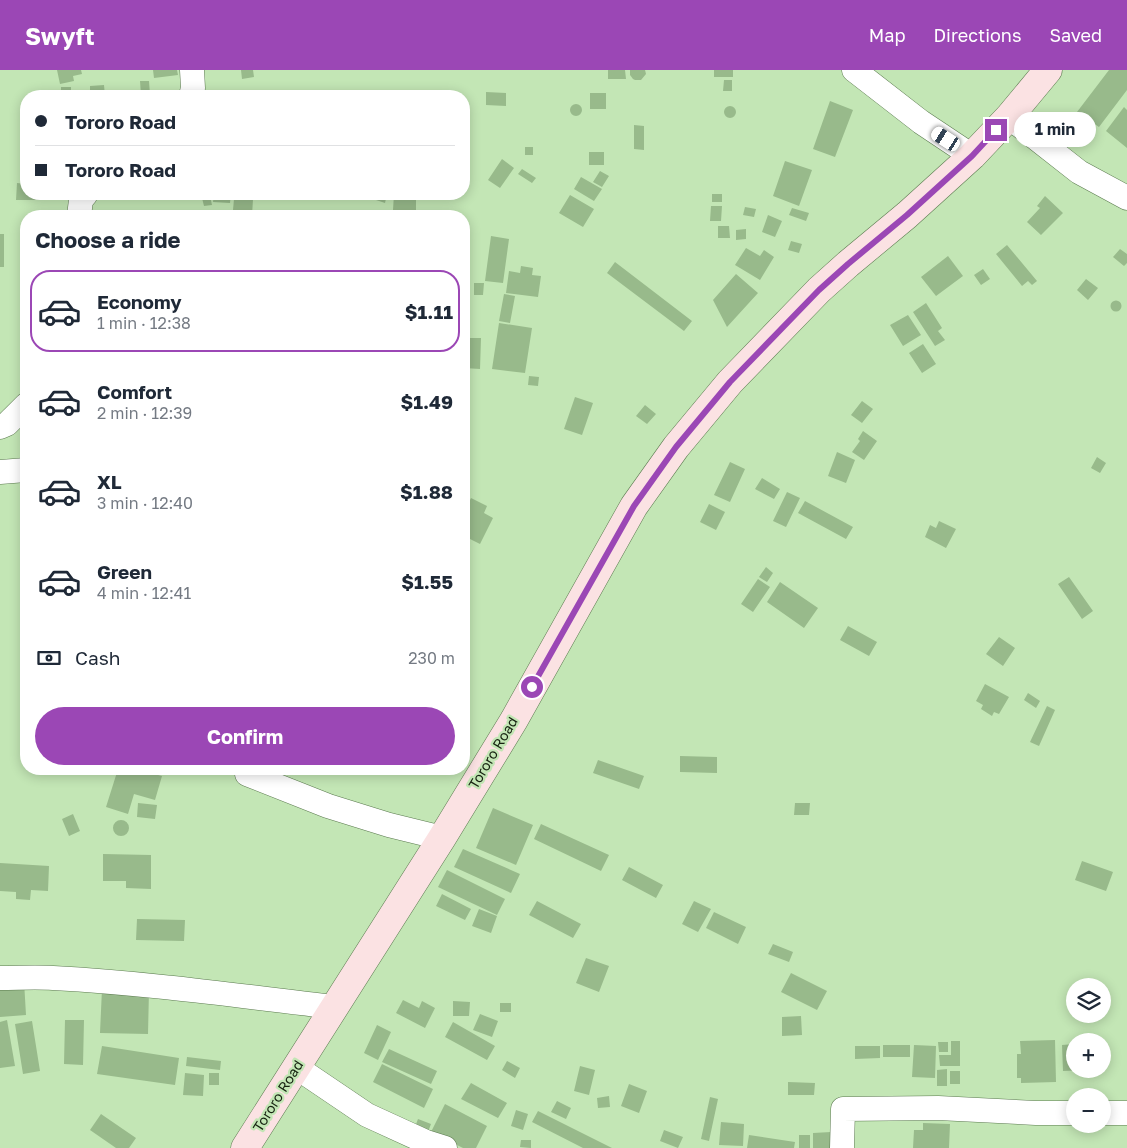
<!DOCTYPE html>
<meta charset="utf-8">
<style>
:root{--surface:#fff;--page:#f2f2f3;--text:#1f2937;--muted:#747a83;--line:#e0e1e3;--accent:#9b47b5}
body{margin:0;font-family:"Golos Text",sans-serif;background:var(--page);color:var(--text);height:100vh;display:flex;flex-direction:column;font-size:19px;white-space:nowrap}
*{box-sizing:border-box;margin:0}
p{font-size:16px;color:var(--muted)}
.icon{flex:none;width:28px;height:28px;fill:none;stroke:currentColor;stroke-width:2;stroke-linecap:round;stroke-linejoin:round}
.map{position:relative;flex:1;overflow:hidden}
.drawer{position:absolute;left:20px;top:140px;width:450px;height:565px;display:flex;flex-direction:column;background:var(--surface);border-radius:20px;box-shadow:0 2px 12px #0003}
.drawer>*{flex:none}
.hud{position:absolute;left:20px;top:20px;width:450px;height:110px;border-radius:20px;box-shadow:0 2px 12px #0003;display:grid;align-content:center;height:110px;padding:0 15px;background:var(--surface)}
.tools{position:absolute;left:1066px;top:908px;display:grid;gap:10px}
.tools a{display:grid;place-items:center;width:45px;height:45px;border-radius:50%;background:var(--surface);box-shadow:0 2px 12px #0003;font-size:25px}
.end{position:absolute;width:22px;height:22px;margin:-11px;border:6px solid #9b47b5;background:#fff;box-shadow:0 0 0 2px #fff}
.from{border-radius:50%}
.bubble{position:absolute;height:35px;border-radius:18px;background:var(--surface);box-shadow:0 2px 12px #0003;font-size:16px;font-weight:700;line-height:35px;text-align:center}
.car{position:absolute;width:15px;height:30px;margin:-15px -8px;border-radius:6px;box-shadow:0 0 4px 1px #0007;background:linear-gradient(#fff 24%,#345 0 40%,#fff 0 76%,#345 0 86%,#fff 0)}
.hud b{display:flex;align-items:center;gap:18px;height:48px;font-size:19px}
.hud b+b{border-top:1px solid var(--line)}
.hud i{width:12px;height:12px;background:var(--text)}
ul{padding:0;list-style:none}
li{display:flex;align-items:center;gap:15px;height:82px;margin:0 10px 8px;padding:0 5px;border:2px solid transparent;border-radius:20px}
li div{flex:1}
li b{display:block;font-size:19px}
li em{font-style:normal;font-weight:700}
li.selected{border-color:var(--accent)}
li>.icon{width:45px;height:45px;stroke-width:1.5}
h2{padding:0 15px;font-size:22px;line-height:60px}
.pay{display:flex;align-items:center;gap:12px;height:55px;padding:0 15px;font-size:19px}
.pay p{margin-inline-start:auto}
.primary-button{display:flex;gap:10px;margin-top:auto;padding:10px 15px}
.primary-button a{flex:1;height:58px;border-radius:30px;background:var(--accent);color:#fff;font-size:20px;font-weight:700;line-height:58px;text-align:center}
header{display:flex;align-items:center;gap:30px;box-sizing:border-box;height:70px;padding:0 25px;background:var(--accent);color:#fff}
header strong{font-size:24px}
nav{display:flex;gap:28px;margin-inline-start:auto;font-size:18px}
.map>svg:first-child{display:block}
.building{fill:#98ba8b}
.lines{fill:none;stroke-linecap:round;stroke-linejoin:round}
.street-casing{stroke:#5b7a4f;stroke-width:25}
.secondary-casing{stroke:#5b7a4f;stroke-width:29}
.street{stroke:#fff;stroke-width:24}
.secondary{stroke:#fbe2e3;stroke-width:28}
.route{stroke:#9b47b5;stroke-width:6}
.labels{text-anchor:middle;stroke-width:4.5;stroke-linejoin:round;paint-order:stroke}
.street-label{font-size:14px;fill:#162210;stroke:#c3e6b5}
</style>
<header>
<strong>Swyft</strong>
<nav><a>Map</a><a>Directions</a><a>Saved</a></nav>
</header>
<div class="map">
<svg width="1127" height="1078" viewBox="0 0 1127 1078">
<rect width="100%" height="100%" fill="#c3e6b5"/>
<!-- building -->
<path class="building" d="M57 0H81L82 4 73 6 74 11 60 14Z
M153 0H177L178 5 154 8Z
M241 0H253L254 7 242 9Z
M608 0H625L626 9H608Z
M630 0H645L646 4 641 10H635L633 9 630 5Z
M714 0H733V7H714Z
M1109 0H1127V20L1099 57 1077 42Z
M724 10H732V21H723Z
M140 11H149L150 25H141Z
M104 15 105 26H90V16Z
M61 17H71V26H61Z
M486 22 506 23V36L486 35Z
M590 23H606V39H590Z
M830 31 853 40 835 87 813 79Z
M570 40a6 6 0 1 1 12 0a6 6 0 1 1-12 0Z
M724 42a6 6 0 1 1 12 0a6 6 0 1 1-12 0Z
M1124 37 1127 40V78L1106 61Z
M634 55 644 56V80L634 79Z
M21 56H26V75H21Z
M525 77H533V85H525Z
M589 82H604V95H589Z
M502 89 514 98 500 118 488 110Z
M785 91 812 100 799 136 773 126Z
M522 99 536 108 532 113 518 104Z
M600 101 609 106 602 117 593 112Z
M581 107 602 119 594 131 574 119Z
M17 113 26 114V124H42L41 130H16Z
M214 124H231L230 133 213 132Z
M377 124H387L385 133 376 130Z
M394 124H416V140H393Z
M712 124H722V132H712Z
M570 125 594 139 583 157 559 143Z
M210 126 212 135 204 136 202 128Z
M1045 126 1063 143 1041 165 1027 152 1040 138 1037 136Z
M234 129H253L252 146H243V140H233Z
M711 136H722L721 151H710Z
M745 137 756 139 754 147 743 145Z
M792 138 809 143 806 151 789 145Z
M768 145 782 151 775 167 762 162Z
M718 156H729L730 168H718Z
M746 159V169L736 170V160Z
M0 164H4V197H0Z
M491 166 509 169 503 213 485 211Z
M791 171 802 174 799 183 788 180Z
M1007 175 1037 211 1032 215 1028 211 1022 216 996 184Z
M746 178 760 186 764 180 774 187 760 210 735 195Z
M1120 179 1127 184V193L1124 196 1113 187Z
M948 186 963 206 936 226 921 207Z
M615 192 692 251 684 261 607 203Z
M521 196 533 198 532 205 541 206 538 227 506 223 509 201 520 203Z
M983 199 990 209 981 215 974 205Z
M736 204 758 223 727 257 713 230Z
M1086 209 1098 218 1088 230 1077 220Z
M474 213H484L483 225H474Z
M504 224 515 226 510 253 499 251Z
M1110.5 236a5.5 5.5 0 1 1 11 0a5.5 5.5 0 1 1-11 0Z
M926 233 942 258 938 261 945 270 935 276 913 242Z
M908 245 921 265 903 276 890 255Z
M499 253 532 258 525 303 492 299Z
M464 268H481L480 299 464 298Z
M923 274 936 294 922 303 909 283Z
M529 306 539 307 538 316 528 315Z
M575 327 593 333 582 365 564 359Z
M862 331 873 339 862 353 851 345Z
M645 335 656 344 647 354 636 346Z
M863 361 877 371 864 390 852 382 860 371 858 369Z
M837 382 855 390 846 413 828 406Z
M1097 387 1106 393 1100 403 1091 398Z
M730 392 745 399 730 432 714 425Z
M762 408 780 419 774 429 755 419Z
M787 422 800 428 786 457 773 451Z
M471 428 487 436 484 443 493 448 480 474 464 466V442Z
M805 431 853 457 846 469 798 443Z
M709 434 725 442 716 460 700 452Z
M939 451 956 459 946 478 925 467 930 455 936 458Z
M766 497 773 503 767 512 759 507Z
M1069 507 1093 541 1082 549 1058 514Z
M758 509 770 517 753 542 741 534Z
M780 512 818 538 804 558 767 532Z
M848 556 877 572 869 586 840 570Z
M999 567 1015 578 1003 596 986 584Z
M985 614 1009 627 999 644 994 642 992 646 981 639 983 635 976 631Z
M1028 623 1040 631 1036 638 1024 630Z
M1047 636 1055 640 1039 676 1030 672Z
M680 686 717 687V703L680 702Z
M598 690 644 706 639 719 593 703Z
M118 699H135L162 706 155 730 134 724 128 744 106 737Z
M138 733 157 735 155 749 137 747Z
M795 733H810L809 745H794Z
M493 738 533 755 516 795 476 778Z
M73 744 80 761 69 766 62 749Z
M113 758a8 8 0 1 1 16 0a8 8 0 1 1-16 0Z
M541 754 609 785 601 801 534 769Z
M463 779 520 804 511 823 454 797Z
M103 784 151 785V819L126 818V811H103Z
M1082 791 1113 802 1106 821 1075 810Z
M0 793 49 796 48 821 31 820 30 830 16 829V822L0 821Z
M629 797 663 815 656 828 622 810Z
M447 800 505 829 497 845 438 817Z
M442 824 471 839 465 850 436 836Z
M537 831 581 854 573 868 529 845Z
M694 831 711 839 698 862 682 854Z
M479 839 497 846 491 863 472 856Z
M714 842 746 857 738 874 706 858Z
M137 849 185 850 184 871 136 870Z
M773 874 793 882 789 892 768 884Z
M586 888 609 896 599 922 576 913Z
M791 903 827 921 817 940 781 922Z
M24 911 26 945 0 947V912Z
M102 919 149 920 148 964 100 963Z
M403 930 419 938 422 931 435 938 425 958 396 943Z
M453 931 470 932 469 946H453Z
M500 933H511V942H500Z
M480 944 498 951 492 967 473 960Z
M801 946 802 965 782 966V947Z
M7 950 15 996 0 998V952Z
M65 950H84L83 995 64 994Z
M32 951 40 1001 23 1004 15 954Z
M453 952 495 976 487 990 445 967Z
M377 955 391 962 378 990 364 983Z
M1055 970 1056 1012 1021 1013V1008H1017V984H1021L1020 971Z
M951 971H960V996H940L939 985H951Z
M938 972H948V982H939Z
M1075 974V999H1088V1000L1063 1001 1062 975Z
M883 975H910V987H883Z
M914 975 936 976 935 1008 912 1007Z
M102 976 179 988 175 1015 97 1004Z
M855 976H880V988L855 989Z
M389 979 437 1001 431 1014 382 992Z
M187 987 221 991 220 1000 186 996Z
M507 991 520 998 515 1008 502 1000Z
M382 994 433 1019 424 1038 373 1012Z
M580 996 595 1000 589 1025 574 1021Z
M947 999V1016H937V1000Z
M950 1001H960V1014H950Z
M185 1003 204 1005 203 1026 183 1025Z
M209 1003H219V1015H209Z
M788 1012 815 1013 814 1025H788Z
M471 1013 507 1033 498 1048 461 1029Z
M629 1014 647 1021 639 1043 621 1036Z
M609 1026 610 1037 598 1038 597 1028Z
M710 1027 718 1029 709 1071 701 1069Z
M557 1031 571 1038 566 1049 551 1042Z
M445 1034 487 1056 476 1078H463L431 1062Z
M516 1040 528 1044 523 1060 511 1056Z
M538 1041 612 1078H583L532 1052Z
M101 1044 136 1068 129 1078H116L90 1060Z
M418 1049 431 1054 426 1067 413 1062Z
M721 1052 744 1054 743 1076 719 1075Z
M923 1053 950 1054 949 1078H913L914 1060H923Z
M664 1060 683 1067 678 1078 660 1071Z
M831 1062 832 1078H813V1063Z
M749 1065 795 1072 794 1078H747Z
M799 1065H810V1078H799Z
M521 1070H531V1078L520 1077Z"/>
<g class="lines">
<defs>
<path id="street" d="M854 0 921 52 972 86
M191 26 193 18 192 0
M1009 47 1079 102 1127 128
M79 146 81 130 86 124
M0 357 7 354 26 335
M0 402 26 400
M247 704 328 736 389 755 442 768
M0 908C18 908 36 907 53 908 147 913 241 926 334 937
M296 997 367 1045 426 1072 445 1078
M1102 1043H1127
M842 1078 843 1039 938 1038 1036 1043H1075"/>
<path id="secondary" d="M245 1078 442 768 514 650 634 436 676 377 730 312 819 220 848 194 907 145 972 86 1009 47 1048 0"/>
</defs>
<!-- street casing -->
<use href="#street" class="street-casing"/>
<!-- secondary casing -->
<use href="#secondary" class="secondary-casing"/>
<!-- street -->
<use href="#street" class="street"/>
<!-- secondary -->
<use href="#secondary" class="secondary"/>
</g>
<g class="lines">
<!-- route -->
<path class="route" d="M532 617 634 436 676 377 730 312 819 220 848 194 907 145 972 86 996 60"/>
</g>
<g class="labels">
<!-- street labels -->
<g class="street-label">
<text transform="translate(493 683) rotate(-59)" y="5">Tororo Road</text>
<text transform="translate(278 1026) rotate(-58)" y="5">Tororo Road</text>
</g>
</g>
</svg>
<div class="tools">
<a><svg class="icon" aria-label="layers" viewBox="0 0 24 24"><path d="M12 4l9 5-9 5-9-5zM3 14l9 5 9-5"/></svg></a>
<a>+</a>
<a>−</a>
</div>
<i class="end from" style="left:532px;top:617px"></i>
<i class="end" style="left:996px;top:60px"></i>
<div class="bubble" style="left:1014px;top:42px;width:82px">1 min</div>
<i class="car" style="left:946px;top:69px;rotate:303deg"></i>
<div class="hud">
<b><i class="from"></i>Tororo Road</b>
<b><i></i>Tororo Road</b>
</div>
<section class="drawer">
<h2>Choose a ride</h2>
<ul>
<li class="selected"><svg class="icon" aria-label="car" viewBox="0 0 24 24"><path d="M5 17H2v-5l4-1 3-4h7l3 4 3 1v5h-3M9 17h6M6 11h13"/><circle cx="7" cy="17" r="2"/><circle cx="17" cy="17" r="2"/></svg><div><b>Economy</b><p>1 min · 12:38</p></div><em>$1.11</em></li>
<li><svg class="icon" aria-label="car" viewBox="0 0 24 24"><path d="M5 17H2v-5l4-1 3-4h7l3 4 3 1v5h-3M9 17h6M6 11h13"/><circle cx="7" cy="17" r="2"/><circle cx="17" cy="17" r="2"/></svg><div><b>Comfort</b><p>2 min · 12:39</p></div><em>$1.49</em></li>
<li><svg class="icon" aria-label="car" viewBox="0 0 24 24"><path d="M5 17H2v-5l4-1 3-4h7l3 4 3 1v5h-3M9 17h6M6 11h13"/><circle cx="7" cy="17" r="2"/><circle cx="17" cy="17" r="2"/></svg><div><b>XL</b><p>3 min · 12:40</p></div><em>$1.88</em></li>
<li><svg class="icon" aria-label="car" viewBox="0 0 24 24"><path d="M5 17H2v-5l4-1 3-4h7l3 4 3 1v5h-3M9 17h6M6 11h13"/><circle cx="7" cy="17" r="2"/><circle cx="17" cy="17" r="2"/></svg><div><b>Green</b><p>4 min · 12:41</p></div><em>$1.55</em></li>
</ul>
<div class="pay"><svg class="icon" aria-label="cash" viewBox="0 0 24 24"><path d="M3 7h18v10H3z"/><circle cx="12" cy="12" r="2"/></svg>Cash<p>230 m</p></div>
<div class="primary-button"><a>Confirm</a></div>
</section>
</div>
